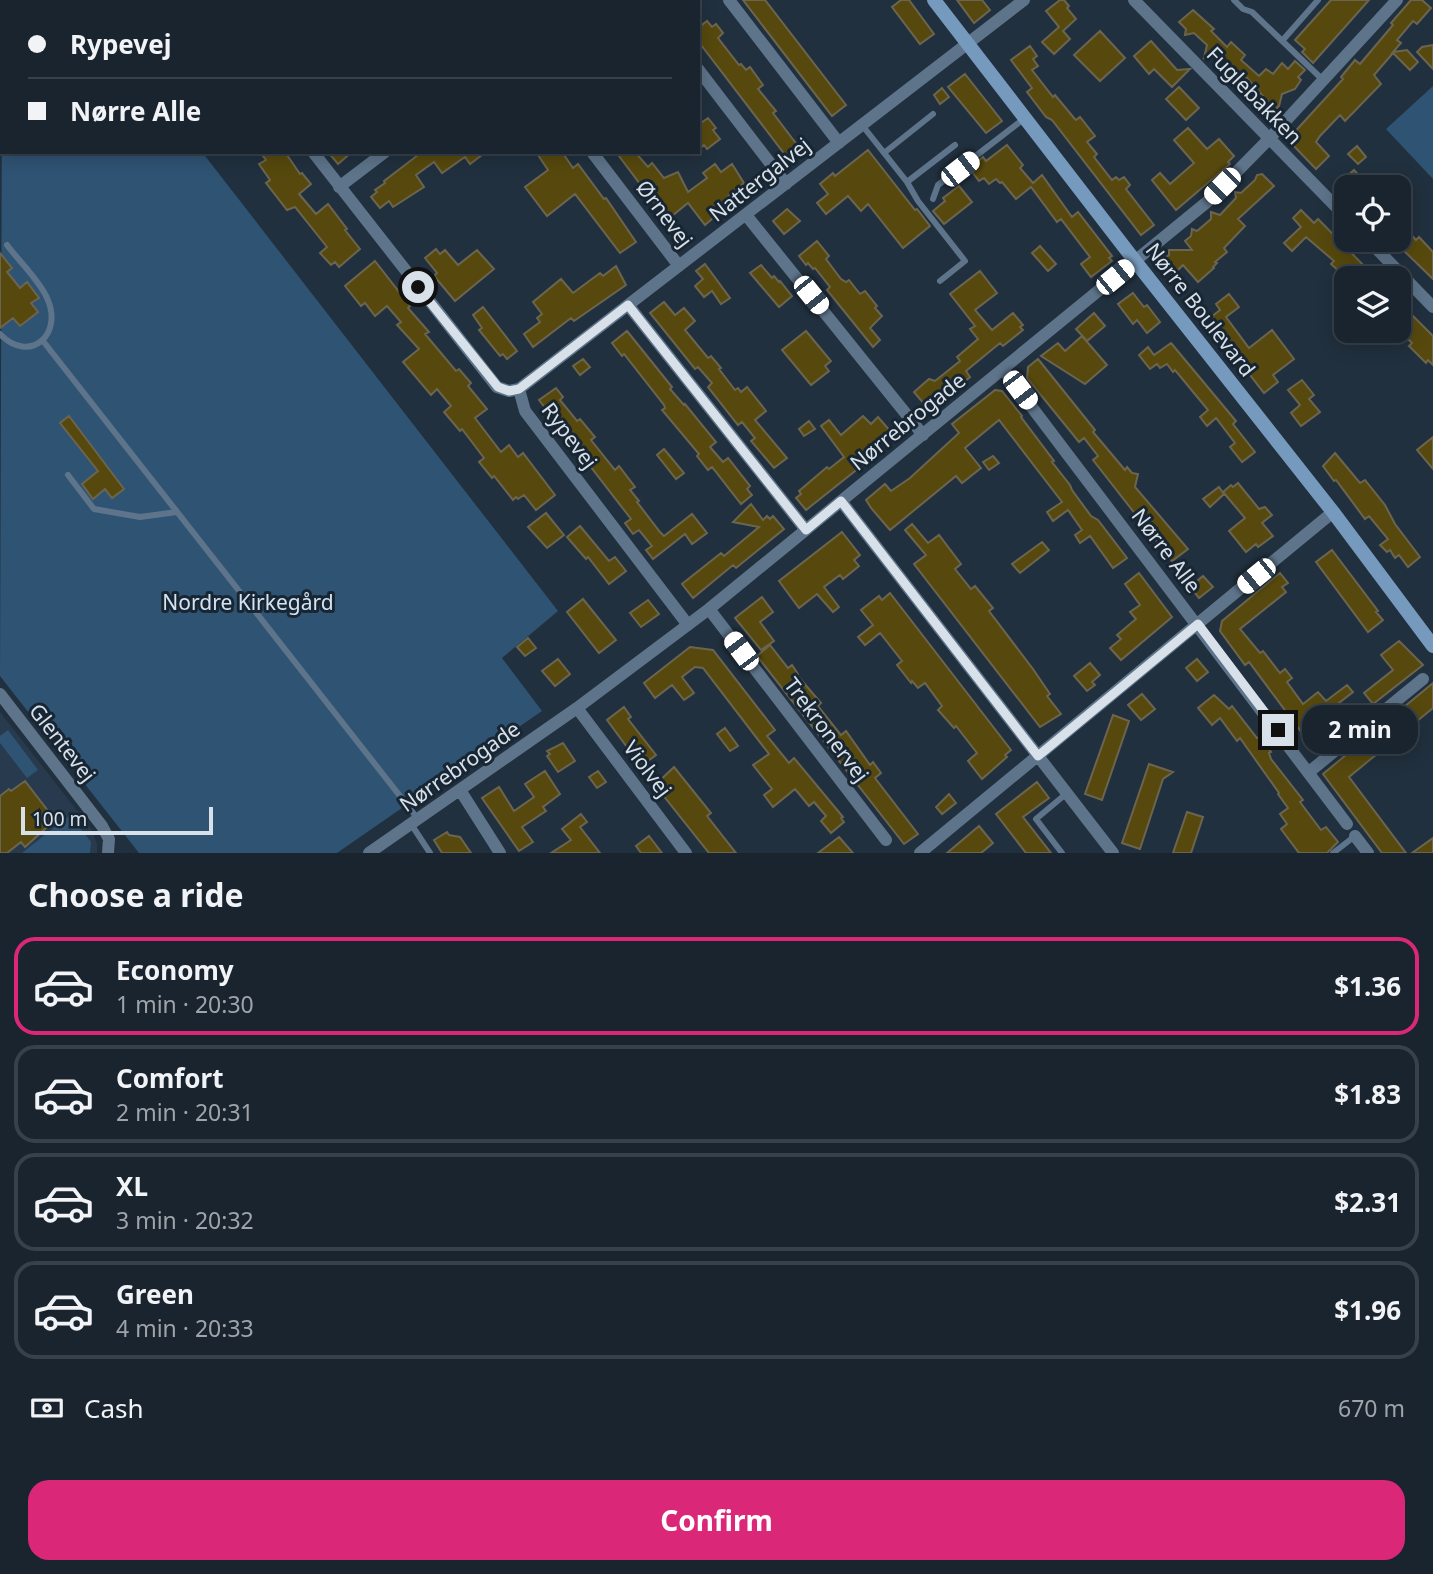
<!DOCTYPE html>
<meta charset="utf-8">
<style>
:root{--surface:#19242e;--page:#222c36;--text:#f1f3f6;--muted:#9fa4aa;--line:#37414a;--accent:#db2777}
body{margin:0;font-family:"Noto Sans",sans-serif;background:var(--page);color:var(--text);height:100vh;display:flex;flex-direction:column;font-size:26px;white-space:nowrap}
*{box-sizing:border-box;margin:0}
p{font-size:23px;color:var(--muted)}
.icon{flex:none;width:38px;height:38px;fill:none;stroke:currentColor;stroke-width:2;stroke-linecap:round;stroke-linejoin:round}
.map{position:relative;height:853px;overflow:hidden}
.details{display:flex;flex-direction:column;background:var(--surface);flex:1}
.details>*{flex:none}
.banner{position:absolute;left:0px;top:0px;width:700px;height:154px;box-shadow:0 4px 18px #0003,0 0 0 2px var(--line);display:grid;align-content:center;height:154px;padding:0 28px;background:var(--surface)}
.buttons{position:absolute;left:1334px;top:175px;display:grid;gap:14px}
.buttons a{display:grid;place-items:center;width:77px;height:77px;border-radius:14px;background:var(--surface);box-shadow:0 4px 18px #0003,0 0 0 2px var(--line);font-size:35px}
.scale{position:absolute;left:21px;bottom:18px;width:192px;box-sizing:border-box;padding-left:7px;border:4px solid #d8e1ea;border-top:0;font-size:19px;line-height:24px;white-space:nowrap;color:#d8e1ea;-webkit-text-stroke:5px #182634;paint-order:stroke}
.end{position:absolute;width:32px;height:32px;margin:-16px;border:9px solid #d8e1ea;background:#111;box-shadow:0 0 0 4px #111}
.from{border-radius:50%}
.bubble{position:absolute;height:49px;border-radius:21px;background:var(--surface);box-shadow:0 4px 18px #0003,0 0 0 2px var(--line);font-size:23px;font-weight:700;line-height:49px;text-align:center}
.car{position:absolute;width:21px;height:42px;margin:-21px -10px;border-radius:9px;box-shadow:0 0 5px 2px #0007;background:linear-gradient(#fff 24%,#345 0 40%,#fff 0 76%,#345 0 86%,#fff 0)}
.banner b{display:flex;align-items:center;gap:24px;height:66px;font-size:26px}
.banner b+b{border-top:2px solid var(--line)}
.banner i{width:18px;height:18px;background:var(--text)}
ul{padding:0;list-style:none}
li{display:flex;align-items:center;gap:21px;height:98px;margin:0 14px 10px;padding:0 14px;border:4px solid var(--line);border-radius:21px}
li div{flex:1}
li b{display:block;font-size:26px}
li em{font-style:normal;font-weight:700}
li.on{border-color:var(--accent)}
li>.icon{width:63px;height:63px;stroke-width:1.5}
h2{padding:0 28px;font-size:32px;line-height:84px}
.pay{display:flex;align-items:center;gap:18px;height:77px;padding:0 28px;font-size:26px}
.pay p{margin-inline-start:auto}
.action{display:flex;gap:14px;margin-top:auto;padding:14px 28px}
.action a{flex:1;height:80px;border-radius:21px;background:var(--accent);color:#fff;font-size:28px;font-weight:700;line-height:80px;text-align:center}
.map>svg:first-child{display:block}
.built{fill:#283b4e}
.green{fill:#2f5373}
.building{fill:#57490d;stroke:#6b6550;stroke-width:2}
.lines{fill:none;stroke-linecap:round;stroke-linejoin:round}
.lane{stroke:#5d748a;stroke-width:6}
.street{stroke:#5d748a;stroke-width:12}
.secondary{stroke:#769abd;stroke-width:14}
.route{stroke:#d8e1ea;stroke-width:9}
.labels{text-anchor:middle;stroke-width:6;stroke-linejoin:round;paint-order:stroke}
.street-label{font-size:21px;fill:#d8e1ea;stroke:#182634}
.park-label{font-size:21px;fill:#d4e3f1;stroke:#182634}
</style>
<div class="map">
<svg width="1433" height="853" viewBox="0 0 1433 853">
<rect width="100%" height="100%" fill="#21303e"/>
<!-- built -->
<path class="built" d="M0 712 92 830 97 844V853H0Z"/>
<!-- green -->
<path class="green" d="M2 85V152H202L558 611 502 658 542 711 337 853H139L0 676Z
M1433 86V179L1386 129Z
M8 730 38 770 27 778 0 743V736Z
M70 815 91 842 90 853H22Z"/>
<!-- building -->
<path class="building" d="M743 0H765L846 105 832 116Z
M901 0H909L934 34 920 44 892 7Z
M957 0H982L990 10 974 23Z
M1060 0H1064L1069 6 1067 8 1076 19 1063 31 1070 39 1054 54 1042 42 1059 27 1046 11Z
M1331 0H1369L1313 63 1302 52 1305 49 1295 40Z
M1411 0H1422L1431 8 1417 24 1413 21 1397 40 1401 43 1393 52 1407 50 1418 62 1410 70 1393 53 1374 75 1381 84 1345 121 1340 115 1320 136 1316 142 1329 156 1316 169 1291 143V136L1343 79 1341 77 1355 60 1360 64 1393 25 1391 23Z
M1193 10 1214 29 1211 31 1227 47 1231 42 1245 55 1241 60 1259 76 1266 69 1273 74 1282 63 1288 69 1295 61 1305 70 1298 77 1301 80 1295 89 1282 94 1279 106 1271 114 1268 116 1256 105 1263 96 1247 78 1242 83 1211 55 1204 58 1207 45 1194 33 1185 35 1186 29 1179 22Z
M707 21 712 27 716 24 723 33 718 38 739 65 741 64 746 70 750 67 763 85 758 89 776 111 773 113 798 146 786 156 698 41V28Z
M1100 31 1125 58 1100 81 1074 55Z
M1151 41 1177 70 1190 69 1172 87 1154 69 1149 74 1134 56Z
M1433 45V69L1417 52 1422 47Z
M1030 46 1037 56 1033 59 1038 66 1032 70 1053 97 1055 95 1074 118 1076 120 1080 117 1095 136 1087 142 1097 154 1094 157 1112 180 1116 177 1119 180 1124 177 1130 185 1126 189 1154 225 1141 235 1052 120 1046 117 1027 92 1032 88 1011 60Z
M965 74 1002 121 986 133 948 87Z
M1179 87 1199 108 1186 120 1166 99Z
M942 88 949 97 940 104 934 95Z
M708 118 716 128 713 130 720 139 707 149 704 145 698 150V125Z
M1188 128 1207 149 1219 139 1234 156 1228 162 1230 164 1176 210 1152 180 1160 173 1170 184 1194 163 1174 140Z
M1007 145 1023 165 1020 168 1033 183 1042 175 1072 217 1078 212 1112 256 1109 258 1112 261 1091 277 1081 264 1090 257 1061 219 1057 222 1031 187 1016 199 1002 182 1000 183 996 179 989 184 984 178 979 181 969 168 983 157 986 161Z
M1357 146 1366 157 1358 164 1348 154Z
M868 150 915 210 917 209 930 226 903 248 868 204 861 211 848 196 826 214 817 203 828 194 820 184 833 173 835 176Z
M260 152H285L300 174 302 173 311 184 299 194 316 214 328 204 347 229 345 230 360 249 339 267 335 262 331 265 320 253 327 247 295 207 287 210 266 183 270 180 259 164 266 160Z
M328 152H352L338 164Z
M422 152H486L470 164 465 157 442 173 434 162 416 175 424 187 393 207 389 201 380 208 371 197 377 192 375 190 385 183 384 181Z
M536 152H562L573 168 578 164 604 199 606 198 636 242 620 253 575 194 547 216 525 187 548 170Z
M616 152H635L648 167 652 163 664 178 678 172 688 192 707 178 703 173 715 164 721 172 732 164 744 183 724 200 728 205 705 225 688 203 667 220Z
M1354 170 1369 187H1335Z
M1262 174 1274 186 1238 219 1245 226 1224 248 1227 252 1215 262 1217 263 1213 267 1214 268 1198 282 1183 265 1173 275 1161 261 1169 255V250H1192L1185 241 1191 236 1192 229 1197 231 1211 219V212L1220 215 1236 198 1235 192 1241 193 1255 180 1257 175Z
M959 186 972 202 944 224 933 211 945 201 943 198Z
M787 209 800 221 784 234 773 221Z
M1301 210 1314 223 1318 219 1376 278H1336L1341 273 1331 264 1334 261 1306 237 1292 251 1284 243 1301 227 1293 218Z
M1398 221 1416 240 1419 237 1433 252V279L1398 245Z
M817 241 829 256 826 259 841 279 846 282 849 280 860 294 865 291 877 306 875 308 882 316 870 328 880 340 873 347 827 290 830 287 815 268 813 269 808 263 806 265 799 256Z
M1040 246 1056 264 1048 271 1032 253Z
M436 249 440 254 445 250 458 265 477 250 494 269 455 301 434 276 437 273 425 258Z
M0 253 12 268 7 272 20 288 27 282 39 298 31 303 38 312 20 326 13 318 0 328Z
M375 261 410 306 408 308 429 332 425 334 456 371 459 369 471 383 468 386 487 409 475 418 501 452 509 445 518 457 523 453 555 495 536 510 524 495 518 499 516 497 513 500 494 476 492 478 479 462 484 458 462 429 460 431 444 412 451 406 437 389 431 395 403 362 419 349 397 325 401 322 387 306 375 316 365 303 361 306 345 286Z
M705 264 730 298 721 304 712 291 704 297 695 286 703 279 696 271Z
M761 265 772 278 774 276 779 282 780 281 792 296 779 307 750 273Z
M616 266 626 285 574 321 571 318 533 347 524 334 540 322 537 318 542 314 533 302 561 279 573 293 600 273 603 276Z
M980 271 997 293 975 310 992 330 1013 313 1023 325 1020 327 1023 330 1003 346 1000 343 966 371 970 377 950 394 944 387 925 405 914 392 929 379 935 381 960 361 957 357 978 339 970 329 975 326 950 294Z
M1133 293 1144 307 1147 305 1160 322 1147 333 1137 320 1133 324 1118 304Z
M1229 294 1239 307 1226 317 1249 348 1272 330 1294 359 1273 375 1278 382 1264 393 1209 322 1213 319 1211 317 1220 310 1216 304Z
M664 302 675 315 684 308 695 321 685 330 708 358 711 356 721 368 719 369 735 390 738 388 741 392 747 387 766 411 755 420 787 458 774 468 751 441 755 438 742 422 738 425 708 387 712 383 698 367 695 369 650 313Z
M1403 306 1433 336V365L1428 360 1426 363 1409 346 1412 343 1398 329V310Z
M483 307 517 351 507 359 503 354 500 356 479 330 482 328 473 315Z
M1094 313 1105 326 1087 341 1076 329Z
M627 331 672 387 670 389 684 405 685 404 716 442 710 447 723 462 728 458 750 486 747 489 752 495 741 504 712 467 708 470 697 456 699 454 662 410 665 408 664 405 624 354 622 356 612 343Z
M806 331 831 361 825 366 829 371 811 385 782 350Z
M1082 336 1107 365 1085 384 1041 356 1058 343 1065 351Z
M1171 343 1236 421 1233 424 1255 452 1242 462 1230 447 1235 443 1216 418 1207 426 1200 417 1208 410 1175 370 1173 372 1167 364 1160 368 1157 364 1150 369 1139 355 1148 347 1154 355Z
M583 359 590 367 580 375 573 366Z
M1038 359 1095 430 1093 432 1125 470 1127 467 1132 473 1138 474 1135 487 1188 549 1172 561 1093 460 1098 456 1084 438 1079 442 1027 378 1028 367Z
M1302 380 1314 395 1309 399 1320 412 1301 426 1291 413 1300 405 1288 390Z
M556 388 563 397 560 400 577 421 580 419 595 437 591 440 615 470 619 466 635 487 630 490 639 501 637 502 660 532 664 536 692 514 707 533 692 544 685 534 653 559 646 550 652 546 639 530 633 534 625 523 631 519 539 400Z
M995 390 1002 391 1022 416 1021 417 1054 461 1052 462 1070 485 1072 490 1091 516 1098 520 1127 558 1113 568 1090 536 1080 543 1075 535 1082 530 1068 510 1053 521 1047 512 1062 502 999 420 965 448 981 468 962 483 956 476 890 530 871 508 866 500 885 484 891 491 910 478 959 433 952 424Z
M69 416 124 489 112 498 105 489 93 499 82 484 98 471 60 423Z
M863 416 871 424 878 417 891 432 870 450 874 456 806 510 796 498 801 494 799 491 827 467 829 469 844 457 821 426 829 420 841 435Z
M809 421 815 429 804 436 799 429Z
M1433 437V469L1417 450Z
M664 449 684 473 676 479 657 455Z
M1335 453 1360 483 1365 480 1385 505 1395 524 1420 557 1408 567 1399 555 1395 558 1390 550 1387 552 1380 545 1388 539 1369 516 1365 519 1336 480 1334 481 1323 466Z
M993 456 999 463 989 470 983 462Z
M1238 483 1259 509 1265 507 1272 515 1262 523 1273 536 1258 547 1256 544 1246 552 1229 531 1245 518 1223 492 1231 485 1233 487Z
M1219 487 1224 494 1210 507 1203 499Z
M751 504 763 520 767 516 770 519 773 516 784 529 736 568 733 565 693 598 682 584 721 553 724 556 759 527 733 522Z
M546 513 564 535 547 548 528 527Z
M912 524 928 543 939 535 961 564 955 569 971 589 975 586 993 608 989 611 1033 669 1050 694 1047 696 1061 714 1040 727 914 564 926 555 905 530Z
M580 526 609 561 615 557 626 571 609 584 588 557 586 559 567 537Z
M842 532 860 555 854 560 859 566 843 579 840 575 824 587 839 607 833 612 817 594 799 608 779 581Z
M1042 542 1049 550 1020 573 1012 564Z
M1332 550 1378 611 1376 612 1383 620 1368 632 1316 562Z
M1139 573 1172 617 1121 660 1110 648 1121 639 1117 635 1136 619 1130 612 1140 605 1125 584Z
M1280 573 1288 583 1282 587 1286 592 1240 629 1260 653 1263 651 1280 673 1285 669 1292 678 1287 682 1303 704 1318 692 1326 701 1347 685 1353 692 1317 720 1327 733 1311 745 1249 662 1245 665 1220 631 1222 621Z
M1203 576 1213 587 1199 598 1190 587Z
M890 593 1011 750 1005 755 1007 757 982 779 968 761 977 753 956 726 954 728 938 710 942 706 925 683 918 688 912 681 911 683 897 665 902 661 880 633 865 645 858 637 873 625 861 610 879 596 882 600Z
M762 597 773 612 760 622 774 641 761 650 735 618Z
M583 599 616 640 599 653 567 612Z
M648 600 659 614 641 627 630 613Z
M528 638 536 648 525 656 517 647Z
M1399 641 1423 665 1373 704 1364 693 1393 670 1381 655Z
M770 645 788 668 792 665 798 674 797 675 821 703 818 706 841 735 846 731 870 765 873 762 881 773 875 778 918 834 904 844 757 656Z
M690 647 713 650 775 730 767 736 789 763 794 758 843 817 841 818 844 822 831 833 821 821 826 816 814 802 809 806 795 789 773 807 764 795 772 789 753 765 769 754 703 668 695 667 682 677 694 693 684 700 672 685 655 698 644 683Z
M558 659 570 674 555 686 542 671Z
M1197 659 1208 672 1197 681 1186 668Z
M1090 663 1100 675 1092 682 1095 685 1087 691 1074 676Z
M1433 683V708L1349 777 1406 853H1382L1323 774Z
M1142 694 1155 709 1141 720 1128 705Z
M1214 695 1229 709 1232 706 1257 738 1260 737 1271 752 1269 753 1271 759 1303 800 1300 802 1321 830 1326 827 1338 842 1327 853H1299L1281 829 1287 824 1280 814 1288 808 1278 794 1279 793 1240 738 1237 741 1220 718 1212 725 1198 708Z
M624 707 631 717 628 719 656 755 641 766 607 720Z
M1113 715 1129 721 1102 800 1085 794Z
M725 728 738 746 730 751 717 734Z
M563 743 575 761 558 772 547 756 550 754 547 751Z
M1149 764 1173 772 1163 779 1140 849 1122 843Z
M674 767 711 813 707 816 736 853H709L655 785Z
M545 771 560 794 543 807 546 811 522 827 533 842 519 851 482 798 499 787 514 811 534 797 525 784Z
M598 771 606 782 597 788 589 777Z
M25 781 55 820 25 847 21 842 7 853H0V796L9 789 11 791Z
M1037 782 1049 798 1023 817 1051 853H1026L996 814Z
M949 794 956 803 942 814 936 807Z
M1187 812 1203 817 1191 853H1173Z
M581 814 587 822 580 827 600 853H551L571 840 562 829Z
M979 826 993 843 981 853H947Z
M447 832 449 835 460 837 471 853H442L434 840Z
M649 836 662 853H641L636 846Z
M839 837 853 853H818Z
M1433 838V853H1412Z"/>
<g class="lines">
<!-- lane -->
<path class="lane" d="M1234 0 1243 9 1252 12 1323 80
M1282 41 1318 0
M862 125 907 182 955 145
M884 153 933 114
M907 182 918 201 965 261 940 281
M933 199 938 185 1025 118
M0 334C30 365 64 334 47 298 40 281 18 260 7 245
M43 341 418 819
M68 475 94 509 140 517 177 512
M411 824 430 853
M1062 853 1036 819 1067 793
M1333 853 1355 836"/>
<!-- street -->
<path class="street" d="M196 0 197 2
M400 0 401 2
M645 0 646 2
M729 0 839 143
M1134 0 1346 217
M586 2 588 0
M698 69 786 184
M313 152 497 387 509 391 519 389 1024 0
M592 152 679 266
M339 187 385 152
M746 215 923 435
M1368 240 1433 307
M628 305 806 530
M1003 369 1347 824
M519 389 525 411 688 625
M841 501 1113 853
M709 609 886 840
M0 694 102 826 109 839 108 853
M577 708 686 853
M1309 772 1423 679
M460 790 500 853
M1355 836 1368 853
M369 853 577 708 709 609 1207 202 1269 139 1397 0
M920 853 1333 512"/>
<!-- secondary -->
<path class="secondary" d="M934 0 1135 261 1333 512 1433 646
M86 2 88 0
M0 66 2 65"/>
</g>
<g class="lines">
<!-- route -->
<path class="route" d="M418 287 498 387 509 391 519 389 628 305 806 530 841 501 1038 756 1198 624 1278 730"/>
</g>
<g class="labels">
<!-- street labels -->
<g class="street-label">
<text transform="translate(1254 96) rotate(46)" y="7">Fuglebakken</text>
<text transform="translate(760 180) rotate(-38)" y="7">Nattergalvej</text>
<text transform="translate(664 214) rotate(53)" y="7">Ørnevej</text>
<text transform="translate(1200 310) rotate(52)" y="7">Nørre Boulevard</text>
<text transform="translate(908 422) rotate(-39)" y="7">Nørrebrogade</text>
<text transform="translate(569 436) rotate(53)" y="7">Rypevej</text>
<text transform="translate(1166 551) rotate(53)" y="7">Nørre Alle</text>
<text transform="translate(826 730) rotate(53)" y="7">Trekronervej</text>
<text transform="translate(62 743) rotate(52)" y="7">Glentevej</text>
<text transform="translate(460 767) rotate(-35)" y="7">Nørrebrogade</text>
<text transform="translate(647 769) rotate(53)" y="7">Violvej</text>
</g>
<!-- park labels -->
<g class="park-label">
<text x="248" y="610">Nordre Kirkegård</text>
</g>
</g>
</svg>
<div class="buttons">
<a><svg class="icon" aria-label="locate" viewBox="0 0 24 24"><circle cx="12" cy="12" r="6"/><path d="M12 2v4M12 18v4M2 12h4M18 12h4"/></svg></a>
<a><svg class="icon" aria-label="layers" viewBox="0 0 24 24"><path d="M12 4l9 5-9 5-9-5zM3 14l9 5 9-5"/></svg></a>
</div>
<div class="scale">100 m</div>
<i class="end from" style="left:418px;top:287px"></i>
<i class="end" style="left:1278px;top:730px"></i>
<div class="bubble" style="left:1302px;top:705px;width:116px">2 min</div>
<i class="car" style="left:960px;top:169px;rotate:52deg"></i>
<i class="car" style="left:1222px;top:186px;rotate:225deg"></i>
<i class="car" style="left:1115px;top:277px;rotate:51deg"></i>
<i class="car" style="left:811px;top:295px;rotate:141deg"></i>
<i class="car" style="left:1020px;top:390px;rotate:143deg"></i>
<i class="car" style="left:1256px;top:576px;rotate:231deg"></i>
<i class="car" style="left:741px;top:651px;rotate:323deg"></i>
<div class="banner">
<b><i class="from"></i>Rypevej</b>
<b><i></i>Nørre Alle</b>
</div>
</div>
<section class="details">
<h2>Choose a ride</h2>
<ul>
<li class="on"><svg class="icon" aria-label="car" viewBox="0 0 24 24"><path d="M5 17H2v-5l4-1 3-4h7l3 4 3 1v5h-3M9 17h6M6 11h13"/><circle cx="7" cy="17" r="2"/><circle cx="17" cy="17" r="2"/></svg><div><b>Economy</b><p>1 min · 20:30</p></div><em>$1.36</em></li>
<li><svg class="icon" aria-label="car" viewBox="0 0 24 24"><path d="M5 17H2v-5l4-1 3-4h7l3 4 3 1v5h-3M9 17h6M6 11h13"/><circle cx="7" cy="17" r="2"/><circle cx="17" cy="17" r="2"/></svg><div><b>Comfort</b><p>2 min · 20:31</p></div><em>$1.83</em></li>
<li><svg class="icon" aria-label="car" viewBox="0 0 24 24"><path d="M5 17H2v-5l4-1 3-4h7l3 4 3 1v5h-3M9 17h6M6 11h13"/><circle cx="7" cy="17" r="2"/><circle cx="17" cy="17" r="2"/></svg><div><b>XL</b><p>3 min · 20:32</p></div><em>$2.31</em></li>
<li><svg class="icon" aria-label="car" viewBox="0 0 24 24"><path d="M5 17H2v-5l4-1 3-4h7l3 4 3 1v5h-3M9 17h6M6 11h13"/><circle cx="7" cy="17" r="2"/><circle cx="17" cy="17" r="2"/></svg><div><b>Green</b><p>4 min · 20:33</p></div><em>$1.96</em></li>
</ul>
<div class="pay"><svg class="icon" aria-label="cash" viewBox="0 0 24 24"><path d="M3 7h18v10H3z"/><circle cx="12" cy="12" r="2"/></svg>Cash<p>670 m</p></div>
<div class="action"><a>Confirm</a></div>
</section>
